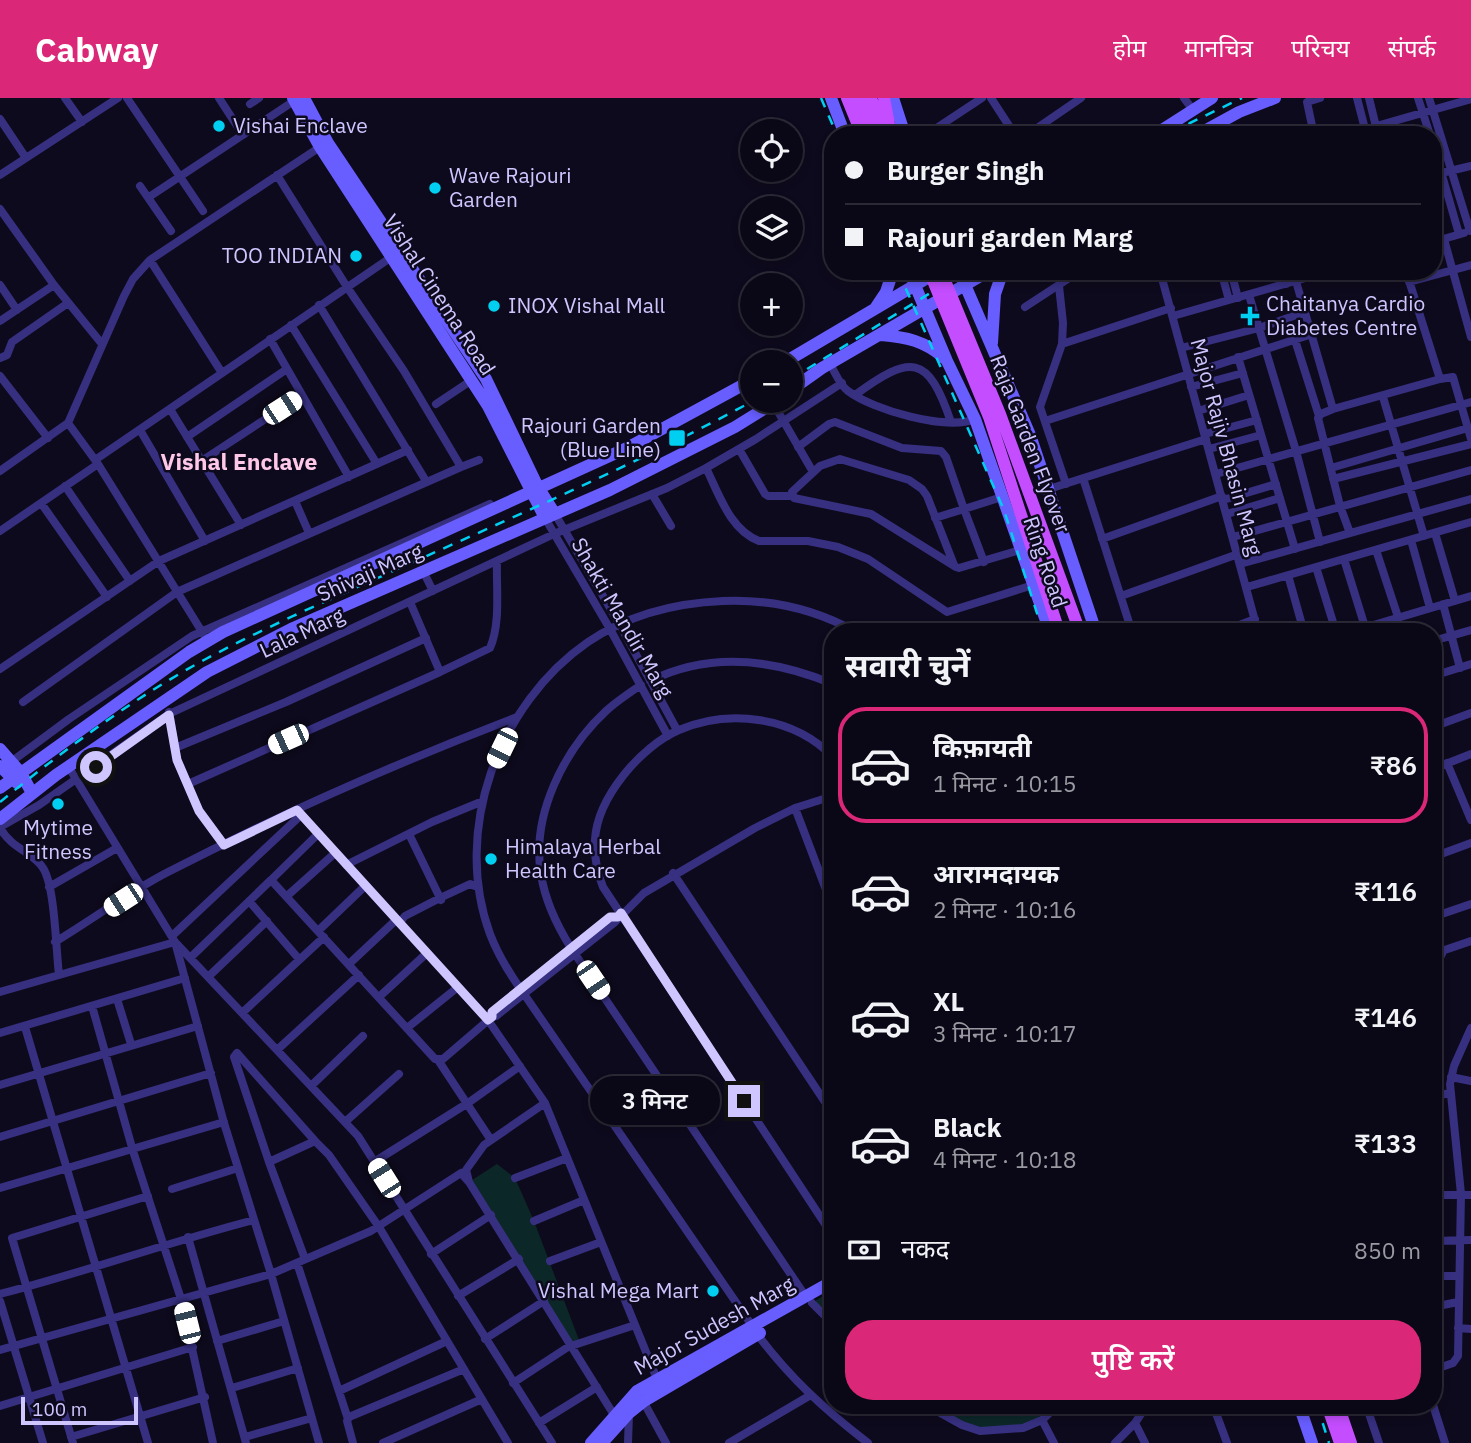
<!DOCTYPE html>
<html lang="hi">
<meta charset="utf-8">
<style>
:root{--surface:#0a0816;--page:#13111f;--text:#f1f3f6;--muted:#999aa1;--line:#2a2935;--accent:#db2777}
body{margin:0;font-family:"IBM Plex Sans","Noto Sans Devanagari",sans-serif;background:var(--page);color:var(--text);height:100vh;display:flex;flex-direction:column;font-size:26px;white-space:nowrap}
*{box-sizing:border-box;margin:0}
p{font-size:23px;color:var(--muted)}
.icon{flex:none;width:38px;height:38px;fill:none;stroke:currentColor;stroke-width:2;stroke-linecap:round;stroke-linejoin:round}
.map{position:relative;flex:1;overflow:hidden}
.panel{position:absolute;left:824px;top:525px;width:618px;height:791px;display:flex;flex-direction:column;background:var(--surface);border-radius:28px;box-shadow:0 4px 10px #0003,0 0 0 2px var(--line)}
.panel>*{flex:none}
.top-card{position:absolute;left:824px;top:28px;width:618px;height:154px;border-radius:28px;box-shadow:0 4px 10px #0003,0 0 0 2px var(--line);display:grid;align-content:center;height:154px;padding:0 21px;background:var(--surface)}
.buttons{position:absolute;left:740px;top:21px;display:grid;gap:14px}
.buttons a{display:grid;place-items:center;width:63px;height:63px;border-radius:50%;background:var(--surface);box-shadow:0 4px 10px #0003,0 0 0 2px var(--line);font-size:35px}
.scale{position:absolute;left:21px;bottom:18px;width:117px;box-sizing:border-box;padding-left:7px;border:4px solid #cfc6ff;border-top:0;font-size:19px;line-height:24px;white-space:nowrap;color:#cfc6ff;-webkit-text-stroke:5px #0e0a1d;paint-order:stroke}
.end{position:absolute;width:32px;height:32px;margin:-16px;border:9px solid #cfc6ff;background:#111;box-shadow:0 0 0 4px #111}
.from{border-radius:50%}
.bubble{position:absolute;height:49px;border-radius:24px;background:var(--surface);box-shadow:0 4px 10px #0003,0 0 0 2px var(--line);font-size:23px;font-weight:600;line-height:49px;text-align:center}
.car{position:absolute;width:21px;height:42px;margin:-21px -10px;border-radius:9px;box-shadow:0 0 5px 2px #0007;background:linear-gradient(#fff 24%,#345 0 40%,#fff 0 76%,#345 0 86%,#fff 0)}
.top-card b{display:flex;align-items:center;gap:24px;height:66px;font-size:26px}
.top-card b+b{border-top:2px solid var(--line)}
.top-card i{width:18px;height:18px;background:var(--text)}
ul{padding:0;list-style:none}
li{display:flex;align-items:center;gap:21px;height:116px;margin:0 14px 10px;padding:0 7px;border:4px solid transparent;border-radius:28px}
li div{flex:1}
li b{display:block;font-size:26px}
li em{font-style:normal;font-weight:600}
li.on{border-color:var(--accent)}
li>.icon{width:63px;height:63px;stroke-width:1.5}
h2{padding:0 21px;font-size:32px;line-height:84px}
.pay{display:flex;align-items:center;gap:18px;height:77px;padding:0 21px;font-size:26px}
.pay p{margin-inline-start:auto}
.cta{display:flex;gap:14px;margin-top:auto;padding:14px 21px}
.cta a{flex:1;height:80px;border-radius:28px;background:var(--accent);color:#fff;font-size:28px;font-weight:600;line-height:80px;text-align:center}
header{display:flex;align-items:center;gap:42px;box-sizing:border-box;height:98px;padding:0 35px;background:var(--accent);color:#fff}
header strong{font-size:33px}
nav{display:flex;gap:38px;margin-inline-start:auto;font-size:24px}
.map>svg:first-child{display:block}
.green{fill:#0c2728}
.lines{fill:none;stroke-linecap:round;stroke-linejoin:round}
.street{stroke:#373081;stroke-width:8}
.secondary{stroke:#685dff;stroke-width:12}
.primary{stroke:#c44dff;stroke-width:12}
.rail{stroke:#00cff1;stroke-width:2.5;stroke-dasharray:10 9;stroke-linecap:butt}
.primary-bridge{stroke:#c44dff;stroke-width:12}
.route{stroke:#cfc6ff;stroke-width:9}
.poi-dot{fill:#00cff1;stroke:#0e0a1d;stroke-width:2.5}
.labels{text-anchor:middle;stroke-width:5;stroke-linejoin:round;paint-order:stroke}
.poi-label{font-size:21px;fill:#cfc6ff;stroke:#0e0a1d;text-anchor:start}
.street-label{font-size:21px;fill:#cfc6ff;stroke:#0e0a1d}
.neighbourhood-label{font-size:23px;font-weight:bold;fill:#ffc8e9;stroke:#0e0a1d}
</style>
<header>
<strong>Cabway</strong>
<nav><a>होम</a><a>मानचित्र</a><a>परिचय</a><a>संपर्क</a></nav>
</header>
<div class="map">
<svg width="1471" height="1345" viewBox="0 0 1471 1345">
<rect width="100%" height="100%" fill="#0e0a1d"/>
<!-- green -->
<path class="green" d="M497 1066 515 1080 534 1123 579 1242 572 1248 469 1084Z
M833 1192V1226L812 1205Z
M926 1307H1057L1023 1330 980 1333Z"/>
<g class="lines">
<!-- street -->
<path class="street" d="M65 0 82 24
M127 0 203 113
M219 0 243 37
M991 0 1015 37
M1184 0 1193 12
M1357 0 1365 31
M1369 0 1378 37
M1418 0 1430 37
M1429 0 1470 133
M250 6 259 0
M0 21 26 60
M926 37 982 0
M1027 37 1081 0
M1314 37 1307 4 1320 0
M1345 37 1471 1
M1433 46 1459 136
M0 77 118 0
M1433 77 1471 68
M140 88 171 133
M149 99 294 3
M0 111 54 187 102 246
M1444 141 1471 239
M1433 144 1464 135
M150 162 222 275
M1160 173 1258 534
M1221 173 1229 202
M1231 173 1238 200
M1282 173 1286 186
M1293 173 1333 311 1440 281 1406 173
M1409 184 1471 167
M0 187 17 212
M1059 188 1063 225 1062 246 1040 309 1066 386
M1249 197 1296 353 1320 444
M319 207 426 383
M1025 209 1080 173
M1173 218 1330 173
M0 223 54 187
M291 227 377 366
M270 241 349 379
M1295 242 1319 318
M1062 246 1171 210
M1181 250 1259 230 1305 214
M1238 259 1295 451
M0 260 7 257 12 244 68 205
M830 266C835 274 840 288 848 293 873 312 947 333 975 321
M0 278 48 340
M1440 281 1453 279 1471 341
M1191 289 1243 275
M855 297C911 256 928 256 951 324
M1383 299 1424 438
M773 305 813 374
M436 306 472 282
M170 311 241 427
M1333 311 1321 316 1318 320 1340 408 1350 435
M1198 313 1249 297
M1045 323 1312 236
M68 325 98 366 204 537
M140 332 205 443
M1205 336 1257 322
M187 339 287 271
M798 349 829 326 835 324 902 350 941 353 946 359 964 411 1002 399
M739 351 765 396 768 398H792
M1209 351 1261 337
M95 362 393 158
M203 362 302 297
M461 369 479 362
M706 370C719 396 730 432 759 443H808L838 449 868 461 947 514 1033 487
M1331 370 1468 330
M0 373 68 325 124 198 133 181 150 162 320 49
M1216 376 1471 304
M1083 380 1132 534
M1333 381 1471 346
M65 388 130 483
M1049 391 1206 341
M652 396 671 428
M1223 402 1276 386
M295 403 309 435
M41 405 107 499
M555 416 620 527 677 632
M1227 416 1280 400
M545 420 610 531 668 638
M935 420 964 411 984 464
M0 433 98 366
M1435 435 1455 503
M1233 439 1471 372
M1102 441 1222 398
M1411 442 1430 510
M1376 452 1398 519
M1344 461 1365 529
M1240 466 1471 401
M954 467 927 398 922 391 909 382 840 361 820 368 792 394 794 400 871 416 956 469 959 470 1020 452
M1316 469 1336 534
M423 473 433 493
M1288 477 1304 534
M1247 489 1471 424
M1121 498 1238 456
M1443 506 1460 570
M1221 534 1255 521
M1350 534 1471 498
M1433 543 1471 532
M0 571 159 463 408 352
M440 574 490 550C501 525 496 490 497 463
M1433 578 1471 566
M650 583C710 553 773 561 833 586
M641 587C629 595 617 603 606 613 564 652 531 717 541 776 545 803 556 826 571 850L806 1199
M23 604 177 494 461 369 404 273 347 189 277 77
M169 614 177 662 199 713 224 747
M1433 629 1471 615
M175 650 286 604 426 540
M833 659C794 619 730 610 679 632 641 648 597 700 595 742 594 758 597 774 603 789L833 1138
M11 664 69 621 192 538 490 406
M1447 665 1471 722
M68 668 175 844 224 1025 271 1176 319 1345
M1433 671 1471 656
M188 686 440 574 410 504
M795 710 833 810
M297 712 488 922 545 1005 659 1286
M0 729 39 707 169 616 554 436 667 390 706 370 756 341 842 285
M0 730C12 751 33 754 43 770 55 788 56 853 59 877L0 894
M409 736 441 802
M1433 759 1471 745
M346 767 432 724 483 703
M673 775 833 1016
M271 782 318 736
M49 789 117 750
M287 798 335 755
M249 803 299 861
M1433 819 1471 806
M399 825 405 818 440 800 470 786 475 788
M318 833 365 788
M172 838 301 717
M55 844C93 821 129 794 168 774 281 716 399 664 517 619
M1433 856 1471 843
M190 860 271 782 435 961H443L492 919 496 918 615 824 644 795 755 730 795 710 833 698
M349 866 396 822
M1433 873 1444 852
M59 877 175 844 358 1038 552 1345
M208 879 267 823
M379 899 427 855
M117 901 131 946
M92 908 133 1053 181 1201 213 1345
M242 915 324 839
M492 919V914L610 819H618
M25 929 148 1345
M407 930 458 889
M0 935 185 880
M277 952 359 877
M438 962 491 1042
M1451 979 1471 983
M0 987 198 928
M311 988 363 938
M1433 998 1451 995
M345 1024 399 976
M0 1039 211 975
M269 1064 234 959 237 955 315 1043
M374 1064 468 1005 520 968
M515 1080 567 1060
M469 1084 614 1317
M0 1090 224 1024
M172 1091 238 1070
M1433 1097H1471
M534 1123 584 1102
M188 1139 246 1345
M1433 1143 1471 1142
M431 1156 491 1117
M305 1161 269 1064 315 1043 329 1057 379 1129 508 1345
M550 1163 601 1144
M297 1165 348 1321
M1433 1178H1459
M0 1196C85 1174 169 1144 254 1122
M458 1198 519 1161
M0 1203 43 1345
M812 1205 833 1226
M1433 1209 1458 1204
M753 1229 524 896C511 878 498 857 490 836 452 733 498 606 588 544 628 517 675 505 723 503 770 501 815 511 856 534
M1458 1230 1471 1231
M757 1236C791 1281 824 1311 868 1345
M485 1241 544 1203
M217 1243 284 1223
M0 1252 271 1176 371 1133 461 1075 469 1084 466 1072 484 1047 545 1005
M1433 1272 1453 1265 1458 1258 1461 1096 1450 986 1454 968 1471 930
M513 1285 568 1249 635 1227
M232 1290 298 1270
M339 1293 447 1243
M642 1301 666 1345
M926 1307 962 1327 980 1333 1023 1330 1042 1322 1058 1307
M1213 1307 1227 1345
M1366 1307 1379 1345
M1433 1307 1445 1345
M0 1308 193 1249
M1042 1322 1054 1345
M539 1325 597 1289
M1135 1325 1145 1345
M71 1339 205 1299
M245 1339 312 1320
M73 1345 12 1140 148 1098
M353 1345 347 1323 349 1319 464 1271
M383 1345 482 1301
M628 1345 629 1316
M729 1345 809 1298
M1115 1345 1135 1325 1147 1307"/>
<!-- secondary -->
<path class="secondary" d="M293 0 320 49 488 308 545 420
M304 0 328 45 486 281 538 389 555 416
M831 0 845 37
M893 0 905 37
M1154 37 1212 0
M1197 37 1239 14 1275 0
M909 173 947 263 975 321 1050 534
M959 173 1030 337 1096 534
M876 209 886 194 893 173
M881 237C906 239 925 243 944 260
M992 245 995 196 1003 173
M785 264 939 173
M791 292 822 270 989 173
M0 651 21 675 32 695
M0 668 17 685
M0 690 189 554 223 534 627 350 752 282
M0 721 56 677 207 574 291 531 610 392 735 329 777 303
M1299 1307 1312 1345
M591 1345 637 1293 833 1183
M602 1345 629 1315 644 1303 760 1235"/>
<!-- primary -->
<path class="primary" d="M847 0 862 37
M859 0 874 37
M871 0 885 37
M884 0 891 37
M1327 1307 1340 1345
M1338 1307 1351 1345"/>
<!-- rail -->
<path class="rail" d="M821 0 837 37
M1173 37 1190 25 1242 0
M898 173 1004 412 1043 534
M791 281 966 173
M0 704C64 652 132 601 204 562 258 533 315 508 371 483 499 425 629 370 753 303
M1317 1307 1329 1345"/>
<!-- primary-bridge -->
<path class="primary-bridge" d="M929 173 989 319 1059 533
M941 173 1000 316 1080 534"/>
</g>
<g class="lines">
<!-- route -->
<path class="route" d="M96 669 169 617 177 662 199 713 224 747 297 712 488 922 492 919V914L610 819H618L621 815 744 1003"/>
</g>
<!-- markers -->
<g class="poi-dot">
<circle cx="219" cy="28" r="7"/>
<circle cx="435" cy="90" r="7"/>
<circle cx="356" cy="158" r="7"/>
<circle cx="494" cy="208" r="7"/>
<path d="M1246.5 207.5h7v7h7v7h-7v7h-7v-7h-7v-7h7z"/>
<rect x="668" y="331" width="18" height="18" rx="3.5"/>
<circle cx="58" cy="706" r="7"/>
<circle cx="491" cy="761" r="7"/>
<circle cx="713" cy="1193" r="7"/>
</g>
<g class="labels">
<!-- poi labels -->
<g class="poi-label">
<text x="233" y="35">Vishai Enclave</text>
<text x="449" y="85">Wave Rajouri<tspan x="449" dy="24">Garden</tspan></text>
<text x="342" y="165" text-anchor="end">TOO INDIAN</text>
<text x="1266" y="213">Chaitanya Cardio<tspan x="1266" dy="24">Diabetes Centre</tspan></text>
<text x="508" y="215">INOX Vishal Mall</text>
<text x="661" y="335" text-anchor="end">Rajouri Garden<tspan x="661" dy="24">(Blue Line)</tspan></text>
<text x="58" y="737" text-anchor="middle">Mytime<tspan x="58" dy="24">Fitness</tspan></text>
<text x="505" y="756">Himalaya Herbal<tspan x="505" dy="24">Health Care</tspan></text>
<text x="699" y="1200" text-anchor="end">Vishal Mega Mart</text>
</g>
<!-- street labels -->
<g class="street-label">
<text transform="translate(439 197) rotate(57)" y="7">Vishal Cinema Road</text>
<text transform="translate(1030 346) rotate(69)" y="7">Raja Garden Flyover</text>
<text transform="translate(1226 349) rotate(75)" y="7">Major Rajiv Bhasin Marg</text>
<text transform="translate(1045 464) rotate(71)" y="7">Ring Road</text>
<text transform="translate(370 475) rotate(-24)" y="7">Shivaji Marg</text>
<text transform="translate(622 520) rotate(60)" y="7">Shakti Mandir Marg</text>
<text transform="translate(302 535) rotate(-25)" y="7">Lala Marg</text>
<text transform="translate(714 1228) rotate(-29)" y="7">Major Sudesh Marg</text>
</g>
<!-- neighbourhood labels -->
<g class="neighbourhood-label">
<text x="239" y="372">Vishal Enclave</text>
</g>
</g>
</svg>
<div class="buttons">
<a><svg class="icon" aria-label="locate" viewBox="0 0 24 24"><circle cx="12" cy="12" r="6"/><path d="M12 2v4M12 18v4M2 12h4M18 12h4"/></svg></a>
<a><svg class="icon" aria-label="layers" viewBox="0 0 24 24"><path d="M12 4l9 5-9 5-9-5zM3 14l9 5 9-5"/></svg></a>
<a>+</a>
<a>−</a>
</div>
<div class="scale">100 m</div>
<i class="end from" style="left:96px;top:669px"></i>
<i class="end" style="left:744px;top:1003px"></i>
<div class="bubble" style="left:590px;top:978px;width:130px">3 मिनट</div>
<i class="car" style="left:282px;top:310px;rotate:57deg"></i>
<i class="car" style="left:288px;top:641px;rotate:246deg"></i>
<i class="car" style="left:502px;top:650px;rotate:206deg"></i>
<i class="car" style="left:123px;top:802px;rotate:237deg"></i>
<i class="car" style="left:593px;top:882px;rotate:146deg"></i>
<i class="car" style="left:384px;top:1080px;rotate:328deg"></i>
<i class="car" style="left:187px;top:1225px;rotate:346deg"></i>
<div class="top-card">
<b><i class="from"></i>Burger Singh</b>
<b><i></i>Rajouri garden Marg</b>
</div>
<section class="panel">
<h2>सवारी चुनें</h2>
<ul>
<li class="on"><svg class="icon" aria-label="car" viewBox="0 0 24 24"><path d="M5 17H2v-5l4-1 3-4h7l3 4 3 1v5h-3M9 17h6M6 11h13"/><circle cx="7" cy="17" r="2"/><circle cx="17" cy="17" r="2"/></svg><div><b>किफ़ायती</b><p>1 मिनट · 10:15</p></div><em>₹86</em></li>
<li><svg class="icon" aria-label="car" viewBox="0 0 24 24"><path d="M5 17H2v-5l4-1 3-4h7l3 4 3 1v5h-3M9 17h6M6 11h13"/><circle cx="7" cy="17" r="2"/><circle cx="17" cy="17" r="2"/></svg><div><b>आरामदायक</b><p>2 मिनट · 10:16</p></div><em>₹116</em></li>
<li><svg class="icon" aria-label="car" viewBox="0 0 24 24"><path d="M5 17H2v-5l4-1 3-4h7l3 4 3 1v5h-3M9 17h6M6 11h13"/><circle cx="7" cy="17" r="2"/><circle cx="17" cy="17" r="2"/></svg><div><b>XL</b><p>3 मिनट · 10:17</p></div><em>₹146</em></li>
<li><svg class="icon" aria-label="car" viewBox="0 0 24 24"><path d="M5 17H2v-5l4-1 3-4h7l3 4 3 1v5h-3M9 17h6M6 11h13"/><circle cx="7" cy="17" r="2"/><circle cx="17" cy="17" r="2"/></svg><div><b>Black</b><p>4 मिनट · 10:18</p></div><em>₹133</em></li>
</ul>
<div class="pay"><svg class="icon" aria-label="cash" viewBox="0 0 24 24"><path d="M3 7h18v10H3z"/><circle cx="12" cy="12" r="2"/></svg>नकद<p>850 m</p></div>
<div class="cta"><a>पुष्टि करें</a></div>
</section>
</div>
